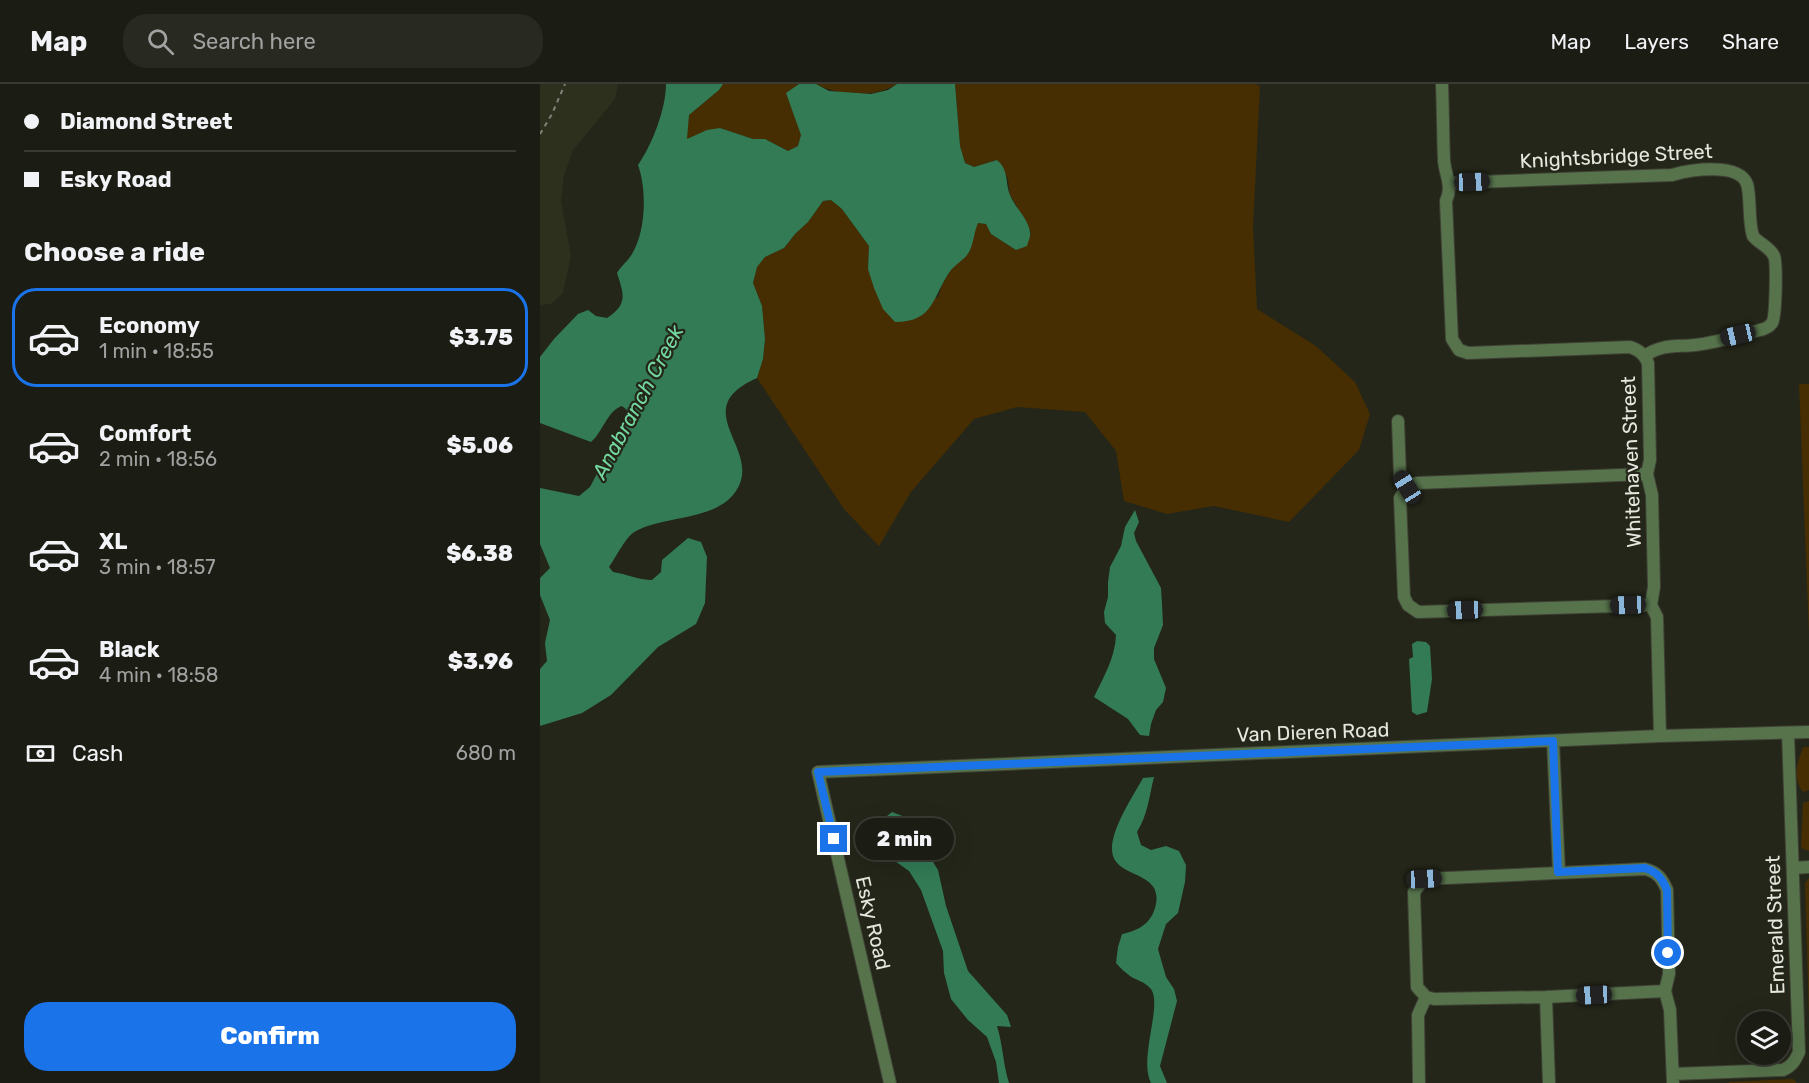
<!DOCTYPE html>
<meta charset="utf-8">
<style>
:root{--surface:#1b1c13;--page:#282921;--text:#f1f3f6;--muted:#a0a1a0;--line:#393a33;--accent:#1a73e8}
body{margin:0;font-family:Rubik,sans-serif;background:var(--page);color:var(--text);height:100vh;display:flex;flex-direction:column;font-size:22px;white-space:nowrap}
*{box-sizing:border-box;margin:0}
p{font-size:20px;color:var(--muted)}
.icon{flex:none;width:33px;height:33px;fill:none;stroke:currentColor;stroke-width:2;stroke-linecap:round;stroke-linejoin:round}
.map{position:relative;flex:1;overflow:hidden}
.sheet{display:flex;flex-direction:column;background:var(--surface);width:540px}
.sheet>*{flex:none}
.top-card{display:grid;align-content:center;height:132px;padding:0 24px;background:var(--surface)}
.fabs{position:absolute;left:1197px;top:927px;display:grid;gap:12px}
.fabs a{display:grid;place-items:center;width:54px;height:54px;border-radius:50%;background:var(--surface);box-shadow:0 6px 24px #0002,0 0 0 2px var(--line);font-size:30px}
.end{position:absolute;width:27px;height:27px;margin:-14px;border:8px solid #1a73e8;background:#fff;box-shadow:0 0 0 3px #fff}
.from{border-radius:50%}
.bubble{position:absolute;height:42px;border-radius:21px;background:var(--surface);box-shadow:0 6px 24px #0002,0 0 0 2px var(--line);font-size:20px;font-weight:800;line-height:42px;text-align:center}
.car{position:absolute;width:18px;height:36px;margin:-18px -9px;border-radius:8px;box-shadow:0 0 4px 2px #0007;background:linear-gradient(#222 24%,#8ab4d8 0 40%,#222 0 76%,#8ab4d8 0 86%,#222 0)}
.top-card b{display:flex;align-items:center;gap:21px;height:57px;font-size:22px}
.top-card b+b{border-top:2px solid var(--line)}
.top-card i{width:15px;height:15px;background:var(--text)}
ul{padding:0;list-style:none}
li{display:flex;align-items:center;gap:18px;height:99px;margin:0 12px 9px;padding:0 12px;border:3px solid transparent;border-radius:24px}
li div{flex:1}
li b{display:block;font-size:22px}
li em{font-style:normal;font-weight:800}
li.active{border-color:var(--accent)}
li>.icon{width:54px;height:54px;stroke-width:1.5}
h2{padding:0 24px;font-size:27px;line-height:72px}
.pay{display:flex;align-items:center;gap:15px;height:66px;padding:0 24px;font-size:22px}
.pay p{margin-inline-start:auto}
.primary-button{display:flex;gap:12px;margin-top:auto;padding:12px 24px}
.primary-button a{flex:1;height:69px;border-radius:24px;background:var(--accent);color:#fff;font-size:24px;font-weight:800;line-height:69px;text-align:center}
header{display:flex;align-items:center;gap:36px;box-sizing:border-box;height:84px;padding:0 30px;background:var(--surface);border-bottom:2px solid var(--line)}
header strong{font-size:28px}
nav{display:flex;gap:33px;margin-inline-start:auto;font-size:21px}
.search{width:420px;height:54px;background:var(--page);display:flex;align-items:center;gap:15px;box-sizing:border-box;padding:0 21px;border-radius:24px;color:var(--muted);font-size:22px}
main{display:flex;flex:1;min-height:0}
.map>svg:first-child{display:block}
.built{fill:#2c301d}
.green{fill:#462e02}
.water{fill:#327b55}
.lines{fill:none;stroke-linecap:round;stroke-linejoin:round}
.minor-casing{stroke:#3f4135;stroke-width:14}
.path{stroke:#818378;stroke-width:2;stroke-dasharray:4.5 4.5;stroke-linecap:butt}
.minor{stroke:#56734b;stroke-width:12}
.route{stroke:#1a73e8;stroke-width:8}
.labels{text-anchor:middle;stroke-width:4.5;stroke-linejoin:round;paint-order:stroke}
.street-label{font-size:20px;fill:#e5e7de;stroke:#242619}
.water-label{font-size:21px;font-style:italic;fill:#73d8a0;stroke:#242619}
</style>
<header>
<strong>Map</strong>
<div class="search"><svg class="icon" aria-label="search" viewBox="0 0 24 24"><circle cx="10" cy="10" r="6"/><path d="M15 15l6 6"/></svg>Search here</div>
<nav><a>Map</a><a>Layers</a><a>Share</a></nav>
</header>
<main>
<section class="sheet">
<div class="top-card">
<b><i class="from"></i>Diamond Street</b>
<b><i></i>Esky Road</b>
</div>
<h2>Choose a ride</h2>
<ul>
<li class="active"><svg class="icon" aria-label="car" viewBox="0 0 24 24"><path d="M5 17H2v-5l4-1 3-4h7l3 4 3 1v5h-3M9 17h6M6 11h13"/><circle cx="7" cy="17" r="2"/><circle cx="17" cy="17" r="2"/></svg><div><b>Economy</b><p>1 min · 18:55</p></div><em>$3.75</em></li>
<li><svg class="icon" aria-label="car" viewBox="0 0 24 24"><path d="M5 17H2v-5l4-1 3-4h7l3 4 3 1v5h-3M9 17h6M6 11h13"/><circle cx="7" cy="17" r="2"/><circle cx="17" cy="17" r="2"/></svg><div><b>Comfort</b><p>2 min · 18:56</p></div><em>$5.06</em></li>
<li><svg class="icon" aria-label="car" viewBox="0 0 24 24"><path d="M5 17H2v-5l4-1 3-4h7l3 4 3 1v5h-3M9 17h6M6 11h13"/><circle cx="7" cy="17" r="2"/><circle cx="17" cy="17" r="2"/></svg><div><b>XL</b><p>3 min · 18:57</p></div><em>$6.38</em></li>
<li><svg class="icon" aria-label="car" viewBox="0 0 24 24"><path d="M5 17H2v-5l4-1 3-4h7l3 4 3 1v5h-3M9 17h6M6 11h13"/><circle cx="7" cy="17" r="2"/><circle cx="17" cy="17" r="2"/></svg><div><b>Black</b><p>4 min · 18:58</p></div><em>$3.96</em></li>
</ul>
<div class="pay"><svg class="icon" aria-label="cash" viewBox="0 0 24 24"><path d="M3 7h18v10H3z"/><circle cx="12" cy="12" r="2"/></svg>Cash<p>680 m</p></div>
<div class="primary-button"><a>Confirm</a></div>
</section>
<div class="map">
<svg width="1269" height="999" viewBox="0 0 1269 999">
<rect width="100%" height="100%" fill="#242619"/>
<!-- built -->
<path class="built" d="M0 0H78L75 15 33 66 24 91 21 117 31 172 23 209 11 220 0 221Z"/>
<!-- green -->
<path class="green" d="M183 0H259L247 9 261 51 258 62 248 67 225 55H213L180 44 146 56 149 31 179 6Z
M276 0H357C336 14 298 12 276 0Z
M415 0H716L720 2 713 143 717 225 776 262 815 298 830 330 819 366 749 438 674 422 627 430 584 417 576 367 545 328 477 323 434 335 371 408 339 462 304 425 217 294 223 275 225 255 222 222 213 199 217 183 225 173 244 164 255 150 268 138 283 117 291 116 302 125 329 162 328 185 398 214 402 201 412 184 429 169 434 147 438 139 446 140 451 150 476 166 491 150 488 141 470 111 468 95 457 76 434 83 425 79 420 62Z
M1259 300H1269V550Z
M1263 663H1269V706L1263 708C1252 693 1257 680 1263 663Z
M1269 717V767L1261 764 1263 719Z
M1269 794V934L1265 799Z
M1253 995 1257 999H1188L1189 998Z"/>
<!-- water -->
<path class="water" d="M126 0H183L179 6 149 31 147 55 167 46 180 44 213 55H225L248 67 258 62 261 51 246 9 259 0H276L289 7 331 10 348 6 357 0H415L420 62 425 79 434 83 457 76C469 86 465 98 470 111 475 124 488 134 490 148 491 153 488 157 487 162L476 166 451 150 446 140 438 139C434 148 434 157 430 166 427 174 417 179 411 186 392 212 395 238 355 238L343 225 334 204 328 185 329 162 302 125 291 116 283 117 268 138 255 150 244 164 225 173 217 183 213 199 222 222 225 255 223 275 217 294C145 326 224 365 196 407 176 437 126 431 96 447 85 453 77 472 69 483L73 488C87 490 98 496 112 496L121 488 122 476 148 454 161 458 167 473 165 519 156 540 118 563 71 611 42 629 0 642V585L7 577 5 559 10 536 0 511V494L10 484 0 460V404L39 412 50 403 85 336 87 326 82 322C67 327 63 348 51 358L0 339V273L14 255 38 230 48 226 56 232 67 234C88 220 84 211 77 189 81 182 88 177 92 170 106 147 107 106 98 81 112 61 126 25 126 0Z
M595 426 599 438 594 449 596 457 621 504 622 520 623 541 614 564V575L626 604 623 618 616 626 611 640 609 652 600 651 588 635 554 613C564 592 575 574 576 551L565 539 564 528 568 513V498L570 483 581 462 585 443Z
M877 557 886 558 890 562 892 595 887 628 877 631 872 628 869 575 873 573 872 560Z
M614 693C609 713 608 730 597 748L601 761 611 766 626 762 639 767 646 781 645 798 638 829 626 840 618 865 626 893 634 905 637 917 620 982 627 999H611C598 974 624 918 610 904 605 898 596 896 590 892 585 888 580 884 576 879L578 863 582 850C596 847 608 842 614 827 629 784 573 797 572 766 571 745 593 712 603 694Z
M352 728 365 733 398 786 406 822 428 887 467 931 471 943 457 942C463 961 463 980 469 999H459L456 978 447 953 428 936 411 915 404 889 403 867 381 806 369 787 338 765C335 747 336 740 352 728Z"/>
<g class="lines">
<defs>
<path id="minor" d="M902 0C903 25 903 51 904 76 905 91 913 102 906 117L912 255 919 266 928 269 1090 263C1099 266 1104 270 1108 279L1110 376 1107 390 1112 411 1114 503 1111 521 1117 533 1120 652
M910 99 1132 91C1150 86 1199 78 1207 100 1211 112 1208 137 1213 152 1218 159 1230 163 1234 172 1237 178 1236 233 1232 239 1229 243 1225 245 1220 246 1199 251 1176 259 1155 261 1136 263 1121 260 1105 272
M858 337 860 392 867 403
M1107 390 877 399 867 403 860 414 864 513 868 521 878 528 1111 521
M1013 657 1019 788
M1253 784 1269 783
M886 913 877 903 874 808 884 795 1105 785C1117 788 1122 794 1127 806L1129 890 1125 907 1130 926 1133 999
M886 913 894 915 1006 913 1125 907
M1006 913 1009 999
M1133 990 1243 986C1252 982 1255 977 1259 968L1248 649
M350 999 278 688 1120 652 1269 648
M879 999 878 931 886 913"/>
</defs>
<!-- minor casing -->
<use href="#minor" class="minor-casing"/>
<!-- path -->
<path class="path" d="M0 50 12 30 25 0"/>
<!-- minor -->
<use href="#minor" class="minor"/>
</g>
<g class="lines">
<!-- route -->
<path class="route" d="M294 755 278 688 1013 657 1018 788 1105 784C1117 788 1122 794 1127 806L1128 869"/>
</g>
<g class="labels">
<!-- street labels -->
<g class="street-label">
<text transform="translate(1076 72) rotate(-3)" y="7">Knightsbridge Street</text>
<text transform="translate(1091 378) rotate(-92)" y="7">Whitehaven Street</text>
<text transform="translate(773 648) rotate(-2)" y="7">Van Dieren Road</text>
<text transform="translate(333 839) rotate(77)" y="7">Esky Road</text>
<text transform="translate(1235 841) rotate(-92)" y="7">Emerald Street</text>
</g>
<!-- water labels -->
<g class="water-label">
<text transform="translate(98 318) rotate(-62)" y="7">Anabranch Creek</text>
</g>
</g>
</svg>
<div class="fabs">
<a><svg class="icon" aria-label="layers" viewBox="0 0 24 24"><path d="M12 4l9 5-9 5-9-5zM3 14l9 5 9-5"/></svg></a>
</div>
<i class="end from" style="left:1128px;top:869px"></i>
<i class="end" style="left:294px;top:755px"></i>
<div class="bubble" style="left:315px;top:734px;width:99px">2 min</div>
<i class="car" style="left:932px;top:98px;rotate:88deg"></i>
<i class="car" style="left:1198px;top:251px;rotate:257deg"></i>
<i class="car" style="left:867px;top:403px;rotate:328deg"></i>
<i class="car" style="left:1088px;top:521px;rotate:268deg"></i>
<i class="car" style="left:925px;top:526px;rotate:268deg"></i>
<i class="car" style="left:884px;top:795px;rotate:87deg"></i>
<i class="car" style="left:1054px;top:911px;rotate:267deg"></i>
</div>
</main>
